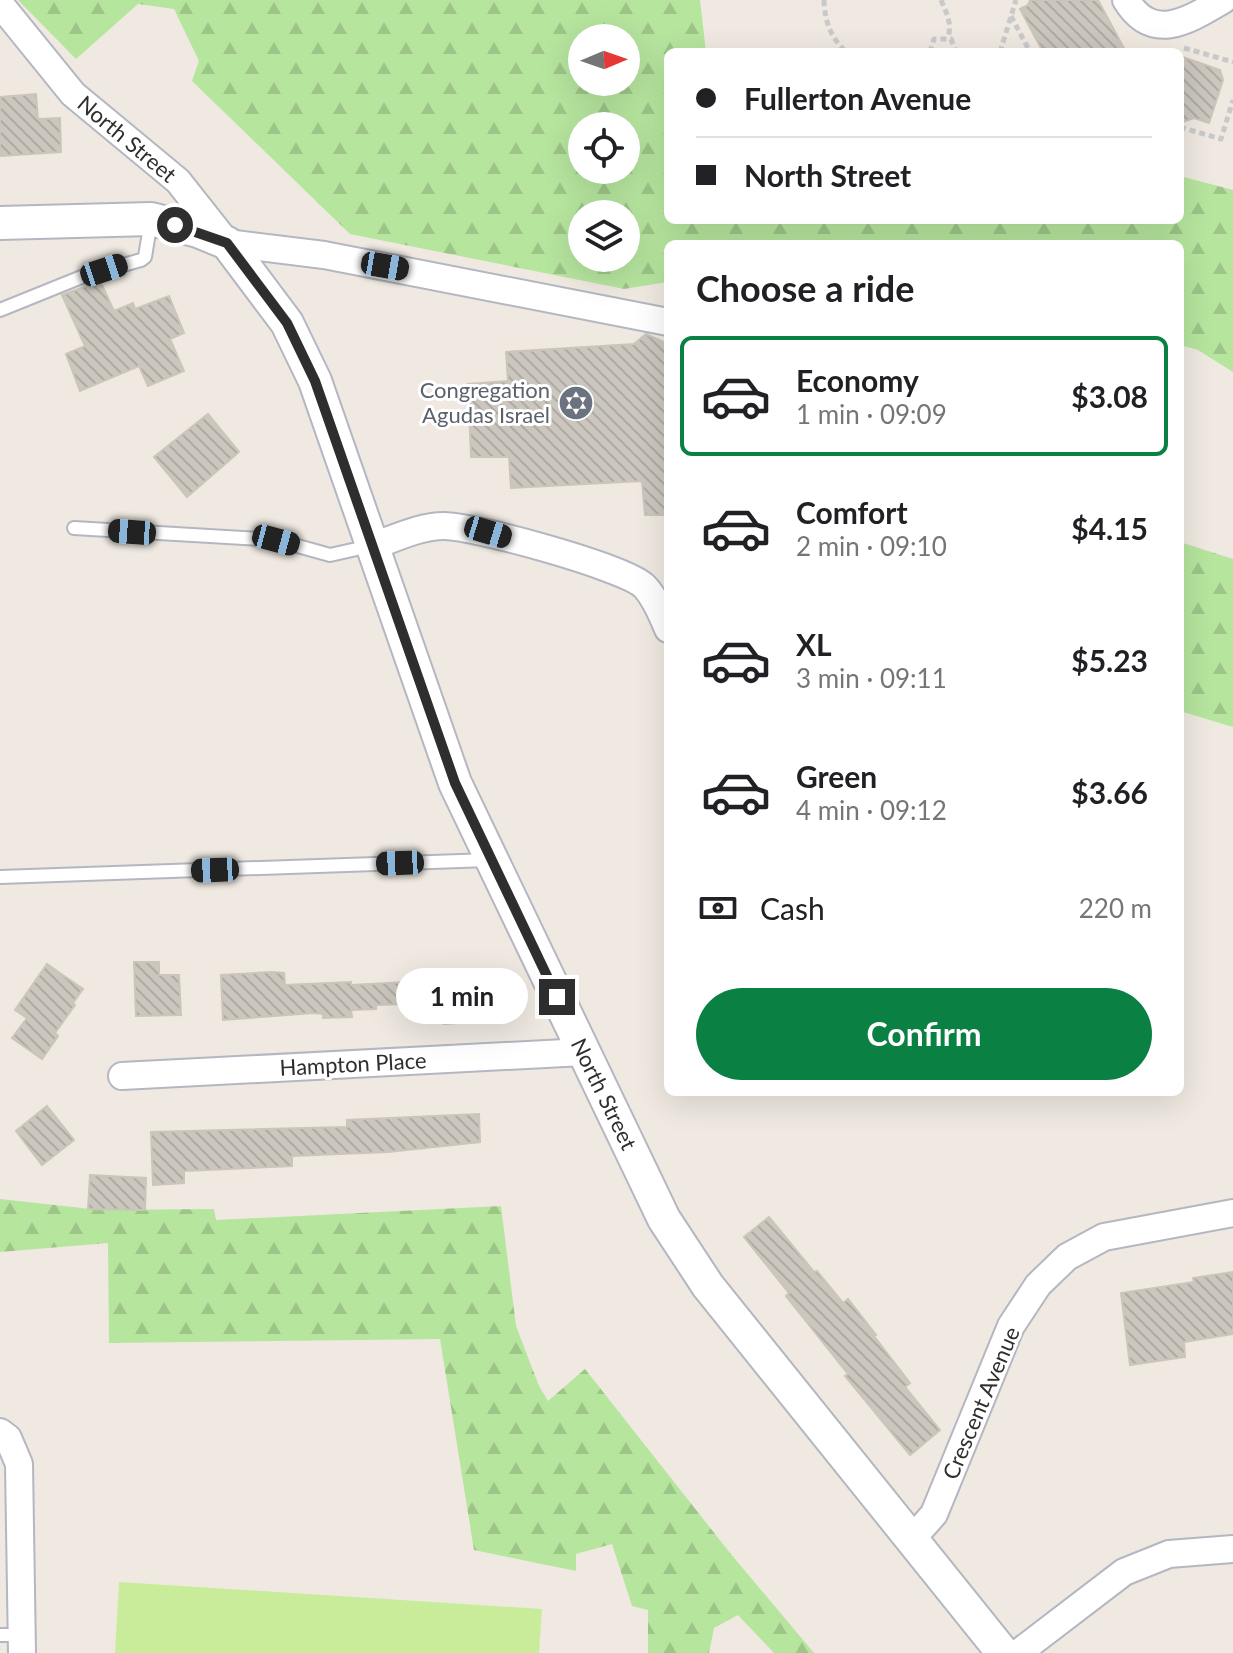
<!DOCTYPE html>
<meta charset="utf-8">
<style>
:root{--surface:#fff;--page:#f2f2f2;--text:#202124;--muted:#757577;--line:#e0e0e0;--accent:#0b8043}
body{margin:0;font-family:Lato,sans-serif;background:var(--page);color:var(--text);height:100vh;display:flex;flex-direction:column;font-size:30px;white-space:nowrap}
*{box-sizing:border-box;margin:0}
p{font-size:26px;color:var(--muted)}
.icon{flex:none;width:44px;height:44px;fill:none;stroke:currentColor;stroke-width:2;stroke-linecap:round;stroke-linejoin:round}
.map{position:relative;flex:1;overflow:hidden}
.panel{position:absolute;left:664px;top:240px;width:520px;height:856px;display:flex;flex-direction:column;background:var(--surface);border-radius:12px;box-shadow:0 8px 32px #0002}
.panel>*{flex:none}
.guide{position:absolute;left:664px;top:48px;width:520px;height:176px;border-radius:12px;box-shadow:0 8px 32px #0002;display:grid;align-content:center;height:176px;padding:0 32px;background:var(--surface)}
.needle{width:52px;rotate:88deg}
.tools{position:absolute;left:568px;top:24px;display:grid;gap:16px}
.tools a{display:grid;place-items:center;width:72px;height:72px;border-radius:50%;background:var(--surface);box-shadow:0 8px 32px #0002;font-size:40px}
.end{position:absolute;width:36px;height:36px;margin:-18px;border:10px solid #2e2e2e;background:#fff;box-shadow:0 0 0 4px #fff}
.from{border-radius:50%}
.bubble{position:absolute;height:56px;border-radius:28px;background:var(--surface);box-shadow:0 8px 32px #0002;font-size:26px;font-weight:700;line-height:56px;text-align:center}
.car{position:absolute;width:24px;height:48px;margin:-24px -12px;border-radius:10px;box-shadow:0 0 6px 2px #0007;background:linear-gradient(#222 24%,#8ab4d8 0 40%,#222 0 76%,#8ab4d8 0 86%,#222 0)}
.guide b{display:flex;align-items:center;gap:28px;height:76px;font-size:30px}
.guide b+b{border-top:2px solid var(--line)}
.guide i{width:20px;height:20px;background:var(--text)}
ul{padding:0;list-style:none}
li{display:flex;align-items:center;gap:24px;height:120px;margin:0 16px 12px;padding:0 16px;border:4px solid transparent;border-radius:12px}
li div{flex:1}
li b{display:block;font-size:30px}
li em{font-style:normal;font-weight:700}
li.current{border-color:var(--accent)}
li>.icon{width:72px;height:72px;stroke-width:1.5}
h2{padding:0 32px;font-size:36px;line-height:96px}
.pay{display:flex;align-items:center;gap:20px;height:88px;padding:0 32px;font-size:30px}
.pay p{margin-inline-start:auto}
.primary-button{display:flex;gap:16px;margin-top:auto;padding:16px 32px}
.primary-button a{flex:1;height:92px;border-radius:48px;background:var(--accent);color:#fff;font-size:32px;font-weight:700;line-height:92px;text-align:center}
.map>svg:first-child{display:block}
.forest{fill:url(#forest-firs);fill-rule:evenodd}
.pitch{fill:#c9ec9a}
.building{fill:url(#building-back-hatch);stroke:#cbc5ba;stroke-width:2}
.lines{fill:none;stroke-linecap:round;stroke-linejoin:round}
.service-casing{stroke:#b4b7c1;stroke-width:16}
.minor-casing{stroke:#b4b7c1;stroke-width:30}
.tertiary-casing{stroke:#b4b7c1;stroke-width:36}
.path{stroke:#c9c9c9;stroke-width:5;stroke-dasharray:6 4;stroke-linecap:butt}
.service{stroke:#fff;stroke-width:12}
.minor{stroke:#fff;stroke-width:26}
.tertiary{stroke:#fff;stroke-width:32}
.route{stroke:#2e2e2e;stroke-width:10}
.labels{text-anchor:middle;stroke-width:6;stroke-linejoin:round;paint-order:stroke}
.street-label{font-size:22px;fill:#2e2e2e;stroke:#fff}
.worship-label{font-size:22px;fill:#5b616d;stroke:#fff;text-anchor:end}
</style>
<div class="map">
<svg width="1233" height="1653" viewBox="0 0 1233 1653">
<defs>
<pattern id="forest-firs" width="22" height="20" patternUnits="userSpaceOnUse" patternTransform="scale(2)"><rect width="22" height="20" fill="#b6e59e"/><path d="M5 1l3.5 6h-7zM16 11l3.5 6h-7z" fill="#9dc588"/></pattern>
<pattern id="building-back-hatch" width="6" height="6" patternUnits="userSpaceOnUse" patternTransform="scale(2)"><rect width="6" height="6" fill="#cbc7bf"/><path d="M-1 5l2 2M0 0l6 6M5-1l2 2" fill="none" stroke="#afaba4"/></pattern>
</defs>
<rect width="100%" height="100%" fill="#efe9e1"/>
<!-- forest -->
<path class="forest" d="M18 0H700L706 52H668V220H1180V176L1233 190V372L1198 350 1180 345V244H668V282L624 289 350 234 192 81 199 61 174 9 138 4 76 59ZM582 38H626V82H582ZM626 126V170H582V126ZM582 214H626V258H582Z
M1180 542 1233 559V727L1180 711Z
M0 1199 100 1210 214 1209 216 1220 501 1206 516 1326 539 1386 548 1401 585 1369 730 1553 814 1653H774L738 1615 714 1628 709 1653H648V1610L632 1606 612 1544 576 1554V1571L474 1550 440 1339 109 1343 108 1243 0 1252Z"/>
<!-- pitch -->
<path class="pitch" d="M119 1582 542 1609 539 1653H115Z"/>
<!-- building -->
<path class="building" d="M1030 0H1098L1126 52H1043L1020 9 1028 5Z
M1180 56 1220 70 1223 80 1209 123 1194 118 1180 123Z
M36 94 38 119 60 118 61 152 0 156V97Z
M100 281 114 311 133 303 135 309 169 296 184 333 170 339 184 371 148 386 139 366 80 391 66 354 85 346 62 295Z
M646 334 668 344V515H645L642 481 511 488 509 457H471L468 384 508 381 506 352 634 344Z
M208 414 239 452 187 497 154 457Z
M134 962H159V975H179L181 1015 136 1016Z
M47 964 83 989 73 1003 75 1005 55 1033 58 1036 42 1059 12 1038 27 1018 15 1010Z
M271 972 284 973 285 985 351 982V985L481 978 484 1021 444 1024 442 1003 376 1005V1009L351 1010 352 1017 323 1018V1014L313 1013 223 1020 221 975Z
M47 1106 74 1140 42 1165 16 1131Z
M479 1114 480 1142 388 1152 292 1156V1166L184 1171V1183L153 1185 151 1132 347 1127V1120Z
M90 1175 146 1178 145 1210 88 1209Z
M769 1217 814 1272 817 1271 843 1303 848 1299 876 1335 874 1336 910 1383 905 1387 940 1430 910 1455 845 1376 848 1374 786 1296 789 1293 744 1237Z
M1233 1272V1334L1184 1342 1185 1357 1130 1365 1121 1293 1194 1282 1193 1278Z"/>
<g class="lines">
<defs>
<path id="service" d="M0 310 84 276 141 260 145 257 151 220
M74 528 276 540 330 555 370 546
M0 877 489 860
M0 1635H22"/>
<path id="minor" d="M1126 0C1153 44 1189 20 1223 0
M0 4 73 94 178 181 227 243 324 255 668 322
M373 546C396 538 420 526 444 526 474 526 624 567 644 586 655 597 662 615 668 629
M122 1076 584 1052
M0 1432 8 1438 19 1464 22 1653
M912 1539 934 1514 1011 1326 1038 1285 1067 1257 1104 1237 1233 1213
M1018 1653 1124 1572 1169 1554 1233 1549"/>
<path id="tertiary" d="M0 223 151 219 198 231 227 243 287 323 315 381 455 783 664 1219 708 1286 1003 1653"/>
</defs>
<!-- service casing -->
<use href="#service" class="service-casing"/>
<!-- minor casing -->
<use href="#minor" class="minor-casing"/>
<!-- tertiary casing -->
<use href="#tertiary" class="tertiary-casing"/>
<!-- path -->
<path class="path" d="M824 0C825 22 830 36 846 52
M941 0C947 14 952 23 948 38
M1011 16 1030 52
M1184 48 1233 62
M930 52 934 39H951L956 52
M1000 52 1016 0
M1180 127 1221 139 1233 100"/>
<!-- service -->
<use href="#service" class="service"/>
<!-- minor -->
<use href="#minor" class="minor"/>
<!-- tertiary -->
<use href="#tertiary" class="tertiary"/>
</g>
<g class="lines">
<!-- route -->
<path class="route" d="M175 225 227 243 287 323 315 381 455 783 557 997"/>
</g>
<!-- icons -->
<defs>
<symbol id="synagogue-disc" viewBox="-11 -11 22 22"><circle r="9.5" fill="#6b7280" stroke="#fff"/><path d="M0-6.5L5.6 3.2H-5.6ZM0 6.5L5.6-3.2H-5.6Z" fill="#fff"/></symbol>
</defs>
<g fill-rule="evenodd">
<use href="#synagogue-disc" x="556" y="383" width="40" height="40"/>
</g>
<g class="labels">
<!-- street labels -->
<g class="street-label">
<text transform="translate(127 139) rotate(40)" y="8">North Street</text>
<text transform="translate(353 1064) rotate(-3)" y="8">Hampton Place</text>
<text transform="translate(604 1094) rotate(64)" y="8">North Street</text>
<text transform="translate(981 1403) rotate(-67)" y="8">Crescent Avenue</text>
</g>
<!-- worship labels -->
<g class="worship-label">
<text x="550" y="398">Congregation<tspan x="550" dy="25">Agudas Israel</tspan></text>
</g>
</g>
</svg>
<div class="tools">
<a><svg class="needle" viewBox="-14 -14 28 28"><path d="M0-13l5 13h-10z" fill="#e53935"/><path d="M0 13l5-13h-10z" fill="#757577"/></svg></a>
<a><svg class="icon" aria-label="locate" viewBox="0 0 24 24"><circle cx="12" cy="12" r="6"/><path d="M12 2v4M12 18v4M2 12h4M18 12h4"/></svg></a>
<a><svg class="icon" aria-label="layers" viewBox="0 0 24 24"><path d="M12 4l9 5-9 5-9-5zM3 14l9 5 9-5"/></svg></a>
</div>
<i class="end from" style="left:175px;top:225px"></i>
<i class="end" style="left:557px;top:997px"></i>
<div class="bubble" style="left:396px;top:968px;width:132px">1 min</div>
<i class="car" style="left:385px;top:266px;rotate:100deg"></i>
<i class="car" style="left:104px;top:270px;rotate:72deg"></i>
<i class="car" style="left:132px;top:532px;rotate:274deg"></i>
<i class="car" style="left:488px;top:532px;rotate:107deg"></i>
<i class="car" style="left:276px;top:540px;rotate:105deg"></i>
<i class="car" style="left:400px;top:863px;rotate:268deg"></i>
<i class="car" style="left:215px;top:870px;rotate:268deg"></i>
<div class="guide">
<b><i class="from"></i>Fullerton Avenue</b>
<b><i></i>North Street</b>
</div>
<section class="panel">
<h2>Choose a ride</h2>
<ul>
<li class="current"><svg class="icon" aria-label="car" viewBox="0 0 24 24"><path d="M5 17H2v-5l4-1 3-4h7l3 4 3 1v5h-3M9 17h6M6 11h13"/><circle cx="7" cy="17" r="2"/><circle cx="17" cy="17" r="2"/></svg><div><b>Economy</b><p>1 min · 09:09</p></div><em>$3.08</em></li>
<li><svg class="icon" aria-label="car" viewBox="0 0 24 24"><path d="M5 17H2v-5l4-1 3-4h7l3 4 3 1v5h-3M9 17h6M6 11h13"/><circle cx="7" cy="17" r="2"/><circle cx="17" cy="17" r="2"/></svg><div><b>Comfort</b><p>2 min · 09:10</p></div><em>$4.15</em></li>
<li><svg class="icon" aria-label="car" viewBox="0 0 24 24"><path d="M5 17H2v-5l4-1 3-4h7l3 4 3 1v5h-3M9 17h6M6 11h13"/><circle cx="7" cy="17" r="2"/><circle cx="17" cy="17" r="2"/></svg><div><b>XL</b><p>3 min · 09:11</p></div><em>$5.23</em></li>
<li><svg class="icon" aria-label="car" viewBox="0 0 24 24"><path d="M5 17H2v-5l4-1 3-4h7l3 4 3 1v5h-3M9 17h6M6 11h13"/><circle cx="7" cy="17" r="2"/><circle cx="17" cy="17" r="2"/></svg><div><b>Green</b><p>4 min · 09:12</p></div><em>$3.66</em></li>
</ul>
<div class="pay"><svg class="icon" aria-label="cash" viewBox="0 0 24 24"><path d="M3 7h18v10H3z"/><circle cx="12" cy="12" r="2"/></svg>Cash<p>220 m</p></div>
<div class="primary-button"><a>Confirm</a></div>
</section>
</div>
